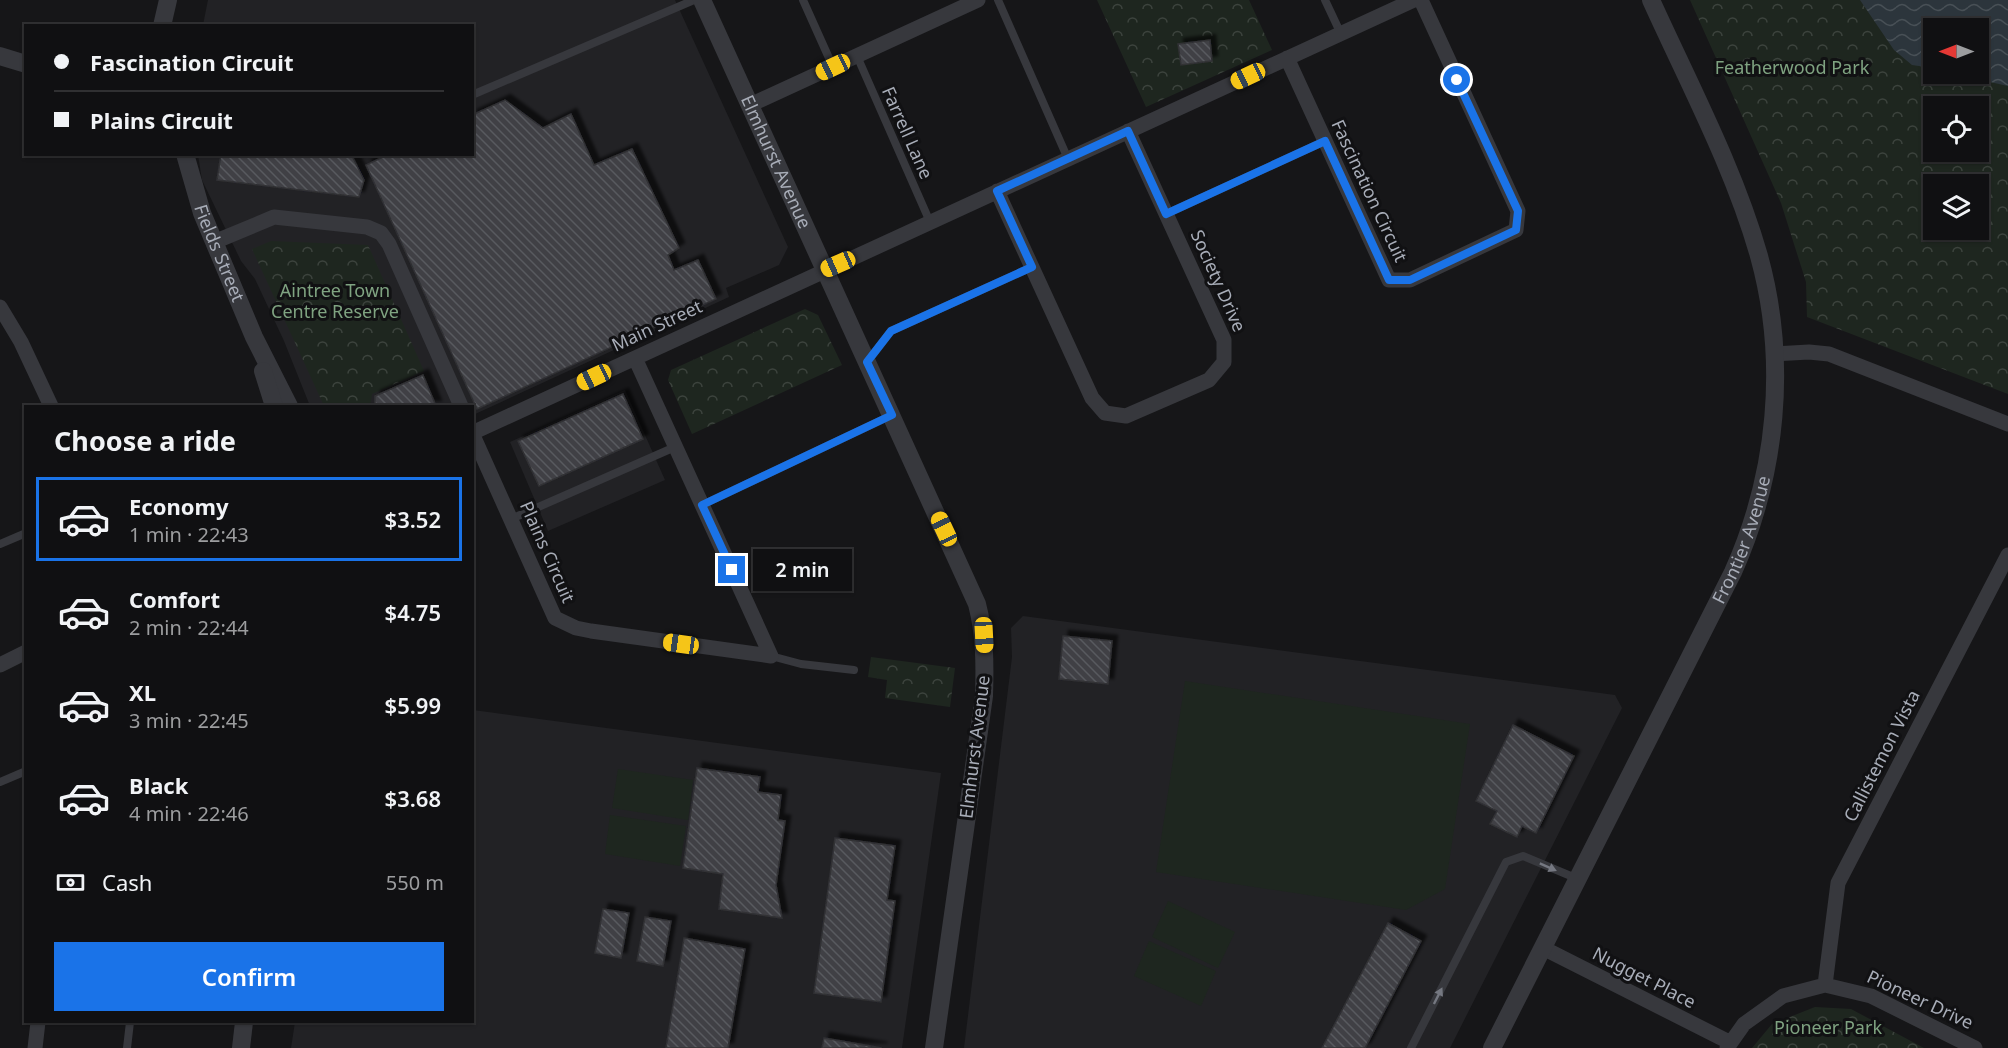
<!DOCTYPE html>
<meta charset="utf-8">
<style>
:root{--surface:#101012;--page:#1e1e20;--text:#f1f3f6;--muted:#9c9d9f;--line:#303032;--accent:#1a73e8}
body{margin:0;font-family:"Noto Sans",sans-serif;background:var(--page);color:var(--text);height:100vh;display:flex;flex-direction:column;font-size:22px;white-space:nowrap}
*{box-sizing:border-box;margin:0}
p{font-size:20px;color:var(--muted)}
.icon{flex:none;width:33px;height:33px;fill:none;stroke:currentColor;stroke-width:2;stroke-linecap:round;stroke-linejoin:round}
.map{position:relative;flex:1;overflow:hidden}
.sheet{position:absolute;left:24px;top:405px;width:450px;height:618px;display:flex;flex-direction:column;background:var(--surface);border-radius:0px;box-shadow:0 2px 4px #0004,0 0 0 2px var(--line)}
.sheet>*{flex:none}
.guide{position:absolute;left:24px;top:24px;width:450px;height:132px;border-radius:0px;box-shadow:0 2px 4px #0004,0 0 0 2px var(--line);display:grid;align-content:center;height:132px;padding:0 30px;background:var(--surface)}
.needle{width:39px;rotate:270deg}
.fabs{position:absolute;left:1923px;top:18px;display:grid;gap:12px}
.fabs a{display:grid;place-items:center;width:66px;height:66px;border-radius:0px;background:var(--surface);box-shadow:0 2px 4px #0004,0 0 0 2px var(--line);font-size:30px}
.end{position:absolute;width:27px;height:27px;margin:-14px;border:8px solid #1a73e8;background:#fff;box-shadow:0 0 0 3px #fff}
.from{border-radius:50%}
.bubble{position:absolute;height:42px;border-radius:0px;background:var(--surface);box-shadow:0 2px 4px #0004,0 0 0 2px var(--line);font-size:20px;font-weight:600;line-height:42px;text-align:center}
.car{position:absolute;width:18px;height:36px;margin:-18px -9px;border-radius:8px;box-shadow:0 0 4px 2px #0007;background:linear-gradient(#f5c518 24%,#345 0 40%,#f5c518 0 76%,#345 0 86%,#f5c518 0)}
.guide b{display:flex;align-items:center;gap:21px;height:57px;font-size:22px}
.guide b+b{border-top:2px solid var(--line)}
.guide i{width:15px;height:15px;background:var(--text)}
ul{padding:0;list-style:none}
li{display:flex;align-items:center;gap:18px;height:84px;margin:0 12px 9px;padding:0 18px;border:3px solid transparent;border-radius:0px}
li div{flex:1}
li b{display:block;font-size:22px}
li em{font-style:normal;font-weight:600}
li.on{border-color:var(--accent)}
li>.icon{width:54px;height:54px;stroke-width:1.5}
h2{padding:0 30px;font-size:27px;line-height:72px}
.pay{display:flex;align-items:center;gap:15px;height:66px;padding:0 30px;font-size:22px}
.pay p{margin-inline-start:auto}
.action{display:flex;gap:12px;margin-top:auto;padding:12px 30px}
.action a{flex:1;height:69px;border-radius:0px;background:var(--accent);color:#fff;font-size:24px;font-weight:600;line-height:69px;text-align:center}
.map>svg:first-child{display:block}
.built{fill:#222225}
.forest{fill:url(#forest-crowns);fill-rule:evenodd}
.pitch{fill:#1e261f}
.water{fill:url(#water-waves)}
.building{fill:url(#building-back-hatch);stroke:#303034;stroke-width:1.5;filter:url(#shadow)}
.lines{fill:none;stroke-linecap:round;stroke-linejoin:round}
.service{stroke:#37383d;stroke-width:8}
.minor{stroke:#37383d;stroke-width:15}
.tertiary{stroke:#37383d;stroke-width:18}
.oneway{fill:#757881}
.route{stroke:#1a73e8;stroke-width:8}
.labels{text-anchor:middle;stroke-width:6;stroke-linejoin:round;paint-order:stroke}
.park-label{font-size:18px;fill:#7fa381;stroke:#111113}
.street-label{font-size:18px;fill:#a8adb8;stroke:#111113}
</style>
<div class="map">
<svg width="2008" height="1048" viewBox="0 0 2008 1048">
<defs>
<pattern id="forest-crowns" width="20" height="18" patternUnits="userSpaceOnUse" patternTransform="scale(1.5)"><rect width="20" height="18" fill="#1e261f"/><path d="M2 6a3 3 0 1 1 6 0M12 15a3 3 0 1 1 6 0" fill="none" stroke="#3c433d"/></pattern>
<pattern id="water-waves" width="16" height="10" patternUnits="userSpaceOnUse" patternTransform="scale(1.5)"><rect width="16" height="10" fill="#2c353c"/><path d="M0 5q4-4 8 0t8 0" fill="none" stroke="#485056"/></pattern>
<pattern id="building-back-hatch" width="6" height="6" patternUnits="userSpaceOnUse" patternTransform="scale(1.5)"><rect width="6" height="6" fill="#404145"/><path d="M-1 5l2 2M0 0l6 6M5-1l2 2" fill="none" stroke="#595a5e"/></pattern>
<filter id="shadow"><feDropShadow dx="5.5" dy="-5.5" stdDeviation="1.5" flood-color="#0009"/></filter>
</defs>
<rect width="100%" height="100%" fill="#161618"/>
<!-- built -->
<path class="built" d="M208 0H675L788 247 779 265 726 288 729 297 473 415 472 406H310L284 341 255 279 241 261 202 180 198 155 472 154V26L203 25Z
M625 390 665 480 548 531 510 442Z
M1023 616 1615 695 1622 708 1450 1048H964L1012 657 1011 628Z
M473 710 941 773 902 1048H291L295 1022H472Z"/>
<!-- forest -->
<path class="forest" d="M1097 0H1249L1272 50 1146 107Z
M1690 0H2008V394L1807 317 1806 282 1781 203ZM1934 28H1978V74H1934ZM1934 106H1978V152H1934ZM1934 184H1978V230H1934Z
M271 241 368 245 424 371 372 394 370 406H324L252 249Z
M805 309 818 315 842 365 692 434 668 380 671 370Z
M871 657 955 668 950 707 885 698 887 680 868 677Z
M1815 1007 1851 1009 1924 1048H1752L1772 1024Z"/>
<!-- pitch -->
<path class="pitch" d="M1185 681 1470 724 1445 889 1406 910 1156 872Z
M618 769 693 780 688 820 612 808Z
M610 815 686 826 680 866 605 854Z
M1168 901 1235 932 1218 968 1152 937Z
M1149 941 1216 971 1201 1006 1134 976Z"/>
<!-- water -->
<path class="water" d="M1860 0H2008V86L1954 74H1978V28H1934L1933 68 1912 65 1894 50Z"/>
<!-- building -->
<path class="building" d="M1210 40 1212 61 1181 65 1178 44Z
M505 100 543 128 571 114 594 165 632 149 679 248 668 255 674 270 698 260 716 299 477 409 366 165 389 154H472V115Z
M221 154H351L364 180 359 197 217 180Z
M423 375 436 406H375V396Z
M623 394 643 439 539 486 518 441Z
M1063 636 1112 641 1108 684 1059 679Z
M1513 725 1574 756 1536 833 1522 826 1517 837 1490 824 1497 811 1476 801Z
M697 768 760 777 758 792 781 795 778 820 785 821 776 885 782 918 719 909 723 874 683 868Z
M835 838 895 846 887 900 895 901 881 1002 814 993Z
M603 909 629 913 621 958 595 953Z
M645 917 671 921 663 966 637 961Z
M1388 923 1421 941 1365 1048H1322Z
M684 938 745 949 728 1048H666Z
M824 1038 882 1048H822Z"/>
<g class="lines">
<!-- service -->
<path class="service" d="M803 0 833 67
M998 0 1068 159
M1325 0 1341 34
M857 56 930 222
M472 95 694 0
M1166 214 1325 141
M868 361 891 331 1032 267
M702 505 890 416
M511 519 675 447
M0 544 26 533
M771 656 801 664 854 670
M0 782 26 771
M127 1048 130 1022
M1411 1048 1506 862 1523 856 1578 879"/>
<!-- minor -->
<path class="minor" d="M1287 58 1389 280H1410L1516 230 1518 211 1421 0
M750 105 978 0
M997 191 1092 398 1105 413 1126 416 1209 380 1224 362V340L1128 131
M214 242 274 217 367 227 381 233 389 244 461 406
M0 307 21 342 51 406
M1774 354 1809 352 1829 354 2008 424
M472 433 1414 0
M472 433 555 618 576 628 591 631 771 656 635 358
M0 665 26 652
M1543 948 1729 1042
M1825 985 1838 883 2008 555
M35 1048 38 1022
M1727 1048 1744 1024 1783 996 1825 985 1871 996 1975 1048"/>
<!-- tertiary -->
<g class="tertiary">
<path id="s1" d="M702 0 977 604C985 635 985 664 984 696L934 1048"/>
<path d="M162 26 168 0"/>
<path d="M0 56 26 64"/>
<path id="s2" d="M185 154 202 213 254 337 289 406"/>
<path d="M263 371 274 406"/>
<path d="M241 1048 244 1022"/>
<path id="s3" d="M1492 1048 1733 572C1777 474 1788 361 1759 256 1734 168 1689 84 1651 0"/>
</g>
</g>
<!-- one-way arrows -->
<defs><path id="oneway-solid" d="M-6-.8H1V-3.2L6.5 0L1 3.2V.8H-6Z" transform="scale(1.5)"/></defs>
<g class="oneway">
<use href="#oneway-solid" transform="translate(1548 867) rotate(24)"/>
<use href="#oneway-solid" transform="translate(1438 996) rotate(-63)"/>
</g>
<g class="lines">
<!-- route -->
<path class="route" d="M732 570 702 505 892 415 867 362 891 331 1032 267 997 191 1128 131 1166 214 1325 141 1389 280H1410L1516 230 1518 211 1457 80"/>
</g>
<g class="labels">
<!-- park labels -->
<g class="park-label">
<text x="1792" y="74">Featherwood Park</text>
<text x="335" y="297">Aintree Town<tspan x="335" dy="21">Centre Reserve</tspan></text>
<text x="1828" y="1034">Pioneer Park</text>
</g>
<!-- street labels -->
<g class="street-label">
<text transform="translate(907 133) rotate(66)" y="6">Farrell Lane</text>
<text dy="6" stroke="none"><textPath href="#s1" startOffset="178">Elmhurst Avenue</textPath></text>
<text transform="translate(1369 191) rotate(65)" y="6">Fascination Circuit</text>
<text dy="6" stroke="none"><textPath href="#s2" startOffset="105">Fields Street</textPath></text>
<text transform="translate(1218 281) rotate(66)" y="6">Society Drive</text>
<text transform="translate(657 326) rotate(-25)" y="6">Main Street</text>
<text dy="6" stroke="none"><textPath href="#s3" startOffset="567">Frontier Avenue</textPath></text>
<text transform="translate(547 552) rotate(66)" y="6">Plains Circuit</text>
<text transform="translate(975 747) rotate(-83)" y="6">Elmhurst Avenue</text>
<text transform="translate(1882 756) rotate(-63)" y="6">Callistemon Vista</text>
<text transform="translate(1644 978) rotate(27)" y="6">Nugget Place</text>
<text transform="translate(1920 1000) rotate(25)" y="6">Pioneer Drive</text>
</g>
</g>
</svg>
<div class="fabs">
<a><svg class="needle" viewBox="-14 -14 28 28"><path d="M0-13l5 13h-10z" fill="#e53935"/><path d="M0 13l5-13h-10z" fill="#9c9d9f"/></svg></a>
<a><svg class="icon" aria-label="locate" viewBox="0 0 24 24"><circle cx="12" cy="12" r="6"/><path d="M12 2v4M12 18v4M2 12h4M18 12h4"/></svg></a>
<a><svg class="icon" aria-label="layers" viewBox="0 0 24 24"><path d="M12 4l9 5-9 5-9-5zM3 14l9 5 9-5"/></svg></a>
</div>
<i class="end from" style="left:1457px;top:80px"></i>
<i class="end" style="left:732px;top:570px"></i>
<div class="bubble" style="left:753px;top:549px;width:99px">2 min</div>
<i class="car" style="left:833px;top:67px;rotate:245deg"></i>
<i class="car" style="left:1248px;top:76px;rotate:245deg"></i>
<i class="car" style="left:838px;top:264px;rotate:246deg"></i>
<i class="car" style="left:594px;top:377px;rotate:245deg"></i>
<i class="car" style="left:944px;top:529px;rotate:335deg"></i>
<i class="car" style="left:984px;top:635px;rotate:177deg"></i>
<i class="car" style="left:681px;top:644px;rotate:278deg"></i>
<div class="guide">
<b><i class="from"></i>Fascination Circuit</b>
<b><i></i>Plains Circuit</b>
</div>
<section class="sheet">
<h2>Choose a ride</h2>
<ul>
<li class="on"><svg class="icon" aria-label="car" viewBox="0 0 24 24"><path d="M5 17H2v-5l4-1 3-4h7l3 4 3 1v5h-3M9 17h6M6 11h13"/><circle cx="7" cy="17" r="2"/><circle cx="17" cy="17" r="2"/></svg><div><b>Economy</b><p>1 min · 22:43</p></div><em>$3.52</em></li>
<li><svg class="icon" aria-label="car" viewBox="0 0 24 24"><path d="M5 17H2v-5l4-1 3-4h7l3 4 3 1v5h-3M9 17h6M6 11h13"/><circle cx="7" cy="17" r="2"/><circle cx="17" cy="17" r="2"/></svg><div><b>Comfort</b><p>2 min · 22:44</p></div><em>$4.75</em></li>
<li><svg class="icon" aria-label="car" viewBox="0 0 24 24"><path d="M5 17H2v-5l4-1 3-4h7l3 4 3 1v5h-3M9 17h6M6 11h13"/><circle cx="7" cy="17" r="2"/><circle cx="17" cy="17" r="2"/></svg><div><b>XL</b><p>3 min · 22:45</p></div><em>$5.99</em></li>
<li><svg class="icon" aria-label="car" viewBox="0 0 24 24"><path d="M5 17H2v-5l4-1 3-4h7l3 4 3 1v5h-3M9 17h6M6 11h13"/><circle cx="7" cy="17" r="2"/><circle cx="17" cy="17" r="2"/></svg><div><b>Black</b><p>4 min · 22:46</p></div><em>$3.68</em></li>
</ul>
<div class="pay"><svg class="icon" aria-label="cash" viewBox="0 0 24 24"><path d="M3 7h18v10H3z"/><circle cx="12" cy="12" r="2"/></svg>Cash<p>550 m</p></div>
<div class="action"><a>Confirm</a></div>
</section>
</div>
